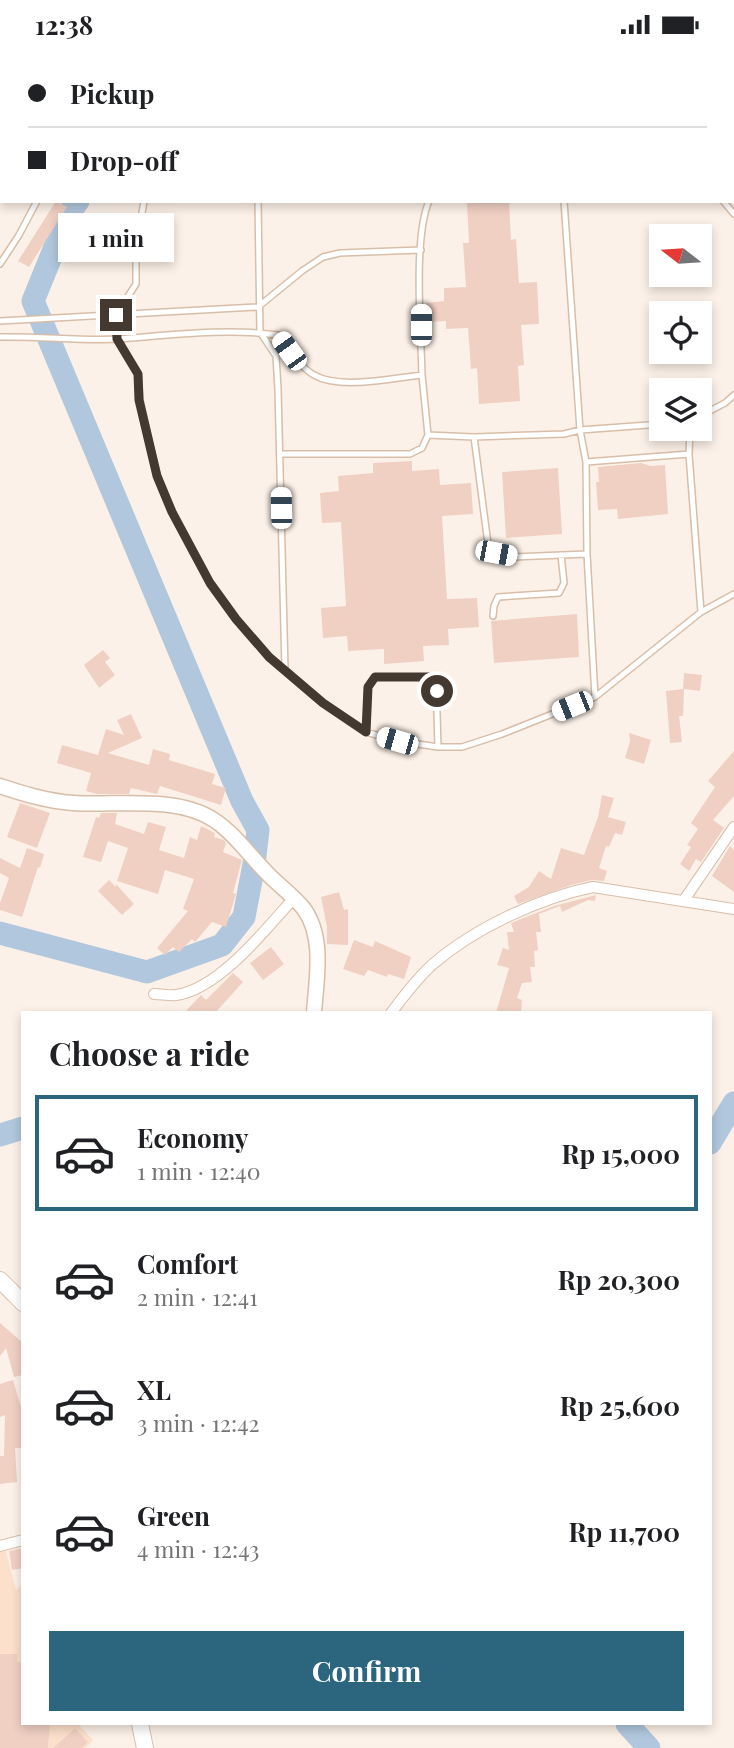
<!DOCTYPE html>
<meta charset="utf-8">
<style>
:root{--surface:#fff;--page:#f6f6f6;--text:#202124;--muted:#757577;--line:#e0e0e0;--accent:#2b657e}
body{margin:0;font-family:"Playfair Display",serif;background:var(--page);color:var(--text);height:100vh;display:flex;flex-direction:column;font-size:26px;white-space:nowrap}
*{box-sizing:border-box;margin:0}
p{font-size:23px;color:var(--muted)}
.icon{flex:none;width:38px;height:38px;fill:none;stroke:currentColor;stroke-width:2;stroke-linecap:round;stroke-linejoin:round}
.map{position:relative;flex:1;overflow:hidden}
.sheet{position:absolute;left:21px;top:962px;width:691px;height:714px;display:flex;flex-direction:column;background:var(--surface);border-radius:0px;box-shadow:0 4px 10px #0003}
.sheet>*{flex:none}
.guide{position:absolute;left:0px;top:0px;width:735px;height:154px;box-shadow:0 4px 10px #0003;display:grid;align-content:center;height:154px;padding:0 28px;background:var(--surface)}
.needle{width:46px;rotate:287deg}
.buttons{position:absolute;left:649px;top:175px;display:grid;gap:14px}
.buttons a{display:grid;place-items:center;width:63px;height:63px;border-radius:0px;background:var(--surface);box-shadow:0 4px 10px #0003;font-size:35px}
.end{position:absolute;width:32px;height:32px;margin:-16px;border:9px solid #443930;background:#fff;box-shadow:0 0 0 4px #fff}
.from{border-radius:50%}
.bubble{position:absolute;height:49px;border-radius:0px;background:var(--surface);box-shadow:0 4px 10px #0003;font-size:23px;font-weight:700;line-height:49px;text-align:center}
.car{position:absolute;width:21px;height:42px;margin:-21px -10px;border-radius:9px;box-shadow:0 0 5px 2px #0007;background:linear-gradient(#fff 24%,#345 0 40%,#fff 0 76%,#345 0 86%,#fff 0)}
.guide b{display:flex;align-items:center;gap:24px;height:66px;font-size:26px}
.guide b+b{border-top:2px solid var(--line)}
.guide i{width:18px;height:18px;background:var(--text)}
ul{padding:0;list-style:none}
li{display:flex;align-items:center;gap:21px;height:116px;margin:0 14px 10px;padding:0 14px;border:4px solid transparent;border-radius:0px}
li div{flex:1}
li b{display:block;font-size:26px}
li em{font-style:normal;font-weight:700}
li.selected{border-color:var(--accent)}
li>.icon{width:63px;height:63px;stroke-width:1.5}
h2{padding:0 28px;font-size:32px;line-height:84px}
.action{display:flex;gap:14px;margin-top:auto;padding:14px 28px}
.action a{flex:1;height:80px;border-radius:0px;background:var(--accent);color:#fff;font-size:28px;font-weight:700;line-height:80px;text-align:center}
.status{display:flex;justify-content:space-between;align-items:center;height:49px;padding:0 35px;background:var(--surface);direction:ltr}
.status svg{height:19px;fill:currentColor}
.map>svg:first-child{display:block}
.built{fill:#fce0cb}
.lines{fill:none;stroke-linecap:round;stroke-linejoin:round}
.river{stroke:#b0c7dd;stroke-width:23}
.building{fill:#f0d0c3}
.service-casing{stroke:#d8bea8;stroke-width:8}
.minor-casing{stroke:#d8bea8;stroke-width:12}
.secondary-casing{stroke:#d8bea8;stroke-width:17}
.primary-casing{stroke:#d8bea8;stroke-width:18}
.service{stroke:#fff;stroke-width:5}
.minor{stroke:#fff;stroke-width:10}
.secondary{stroke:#fff;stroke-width:14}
.primary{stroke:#fff;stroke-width:16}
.route{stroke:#443930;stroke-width:9}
</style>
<div class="status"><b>12:38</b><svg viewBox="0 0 49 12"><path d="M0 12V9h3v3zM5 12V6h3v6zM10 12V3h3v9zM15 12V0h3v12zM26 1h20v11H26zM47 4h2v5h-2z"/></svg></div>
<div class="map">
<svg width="734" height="1699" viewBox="0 0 734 1699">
<rect width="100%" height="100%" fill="#fcf1e8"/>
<!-- built -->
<path class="built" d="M6 1502 16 1541 23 1535V1613H17V1605H0V1503Z
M50 1675H78L93 1691 86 1699H82L88 1693 75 1679 53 1699H48Z"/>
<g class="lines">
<!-- river -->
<path class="river" d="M180 2 181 0
M0 884 147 923 222 896 244 868 254 815 258 781 242 752 33 252 68 166 78 152
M0 1086 23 1079
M710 1094 734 1054
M627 1675 649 1699"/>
</g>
<!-- building -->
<path class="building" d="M56 152 67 158 29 218 18 212Z
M509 152 511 191 516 190 519 234 537 233 539 275 521 276 524 316 518 317 520 352 479 355 477 319 471 320 468 279 446 280V272L427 273 426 254 444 252V239L466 238 463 194H469L467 154Z
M412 412V422L439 420 440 436 471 434 473 465 442 467 447 550 477 549 479 578 448 580 449 596 423 597 424 612 384 615V600L348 602 347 587 323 589 321 559 346 557 341 473 322 474 320 444 339 442 338 427 373 424V414Z
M641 414 651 417 665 416 668 465 618 470 617 460 598 461 596 433H599L598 418Z
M558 419 562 485 506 489 502 423Z
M577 565 579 608 494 614 491 572Z
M103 601 110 609 105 613 115 626 99 639 84 616Z
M684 624 702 626 700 642 684 640 683 667H679L682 693 670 694 666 642 683 640Z
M131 665 142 689 108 704 149 716 153 700 170 705 169 711 215 725 212 735 226 739 221 756 160 737 157 745 131 739 129 745H97L86 742 91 724 57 714 62 696 98 706 106 680 124 686 117 671Z
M629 684 651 691 644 715 625 709 630 692Z
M734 702V747L713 771 724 779 701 813 696 810 689 822 680 815 691 798 687 796 698 780 691 774 715 738 708 732Z
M602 746 614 749 608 768 626 773 622 786 615 784 609 798 606 797 599 819 607 822 604 832 592 831 571 836 518 855 514 847 529 838 539 822 551 830 561 799 584 806 598 768Z
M20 754 50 764 37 799 7 788Z
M101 764H117L115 775 144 785 148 773 166 778 159 801 184 809 190 788 197 791 201 777 215 784 214 788 224 791 226 794 223 803 242 811 233 844 236 845 226 878 212 873 195 893 192 890 179 903 173 898 165 906 157 899 188 862 183 860 194 830 165 821 158 845 117 832 128 799 108 792 101 813 83 808 96 768 99 769Z
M730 797 734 801V843L712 827Z
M27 799 44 805 40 819 38 818 22 868 0 861V854L9 829 0 824V809L20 819Z
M109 831 116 838V835L134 855 122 866 98 842Z
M339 843 344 861 348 860V896L327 895V878L321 848Z
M596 846 595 852 588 851 562 863 560 857 539 865 541 883H536L538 901 534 902 535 918H530L532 933 522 934 517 949 522 951 521 964H496L509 919 497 916 503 899 509 901 507 883H514L511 874 554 857Z
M354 891 373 898 375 892 411 908 404 930 388 925 387 928 368 921 364 927 343 920Z
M271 898 284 915 263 931 250 914Z
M233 924 243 933 215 964H184L201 946 206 951Z
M0 1274 23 1294V1326L14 1328 6 1299 0 1307Z
M13 1331 23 1365V1399H15L17 1433 0 1435V1407H4L5 1366 0 1368V1335Z
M23 1499V1519L12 1521 9 1502Z
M0 1605H17V1613H23V1675H50L48 1699H0Z
M75 1679 88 1693 82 1699H53Z"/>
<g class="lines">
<defs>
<path id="service" d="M250 0V2
M549 0 550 2
M663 0V2
M225 2 226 0
M0 79 2 80
M733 107H734
M144 152 136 200V235L116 266 117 290 138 325 140 351 149 392 157 427 172 463 210 534 236 570 269 608 323 654 366 683 397 692 438 698H462L502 685 595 648 701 563 734 545
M258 152 260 283 276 307 278 340 285 621
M564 152 580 381 586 413 587 505 595 648
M723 152 734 165
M0 215 19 186 37 152
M0 272 258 258 302 222 323 208 340 204 421 201
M0 288C40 287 80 292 120 290 172 286 226 279 278 286 287 299 300 318 314 326 340 341 393 329 422 326L428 386 474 388 564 385 580 381 662 375
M422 326C421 283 413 189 429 152
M700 367 725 354 734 346
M690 380 689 405 701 563
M474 388 488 495 497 504 513 508 587 505
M280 405H410L422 399 428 386
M586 413 689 405
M493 567 494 557 498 548 559 544 564 534 561 506
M366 683 368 638 375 628H429L436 632 438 698"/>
<path id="minor" d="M684 851 734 778
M154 945C161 945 170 947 176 946 219 940 266 880 293 850
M391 964C404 947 417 929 433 915 475 879 539 849 593 838L734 860
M0 1497 23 1491"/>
<path id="secondary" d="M0 737C24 745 47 752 73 754 116 757 176 746 214 771 234 784 249 806 266 823 278 836 294 847 304 860 325 889 316 932 314 964"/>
<path id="primary" d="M0 1231 23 1254
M140 1675 145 1699"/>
</defs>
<!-- service casing -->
<use href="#service" class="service-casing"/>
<!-- minor casing -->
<use href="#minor" class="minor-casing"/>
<!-- secondary casing -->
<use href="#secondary" class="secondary-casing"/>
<!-- primary casing -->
<use href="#primary" class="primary-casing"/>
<!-- service -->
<use href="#service" class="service"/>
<!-- minor -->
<use href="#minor" class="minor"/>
<!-- secondary -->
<use href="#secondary" class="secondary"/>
<!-- primary -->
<use href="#primary" class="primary"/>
</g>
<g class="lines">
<!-- route -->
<path class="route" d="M116 266 117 290 138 325 139 351 157 427 172 463 210 534 236 570 269 608 323 654 366 683 368 638 375 628H429L436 632 437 642"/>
</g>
</svg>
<div class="buttons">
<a><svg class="needle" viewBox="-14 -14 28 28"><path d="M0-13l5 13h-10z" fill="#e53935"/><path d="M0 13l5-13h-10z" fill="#757577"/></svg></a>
<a><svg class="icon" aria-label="locate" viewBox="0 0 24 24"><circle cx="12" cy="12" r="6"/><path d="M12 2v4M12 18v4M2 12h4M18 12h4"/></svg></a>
<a><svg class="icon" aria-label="layers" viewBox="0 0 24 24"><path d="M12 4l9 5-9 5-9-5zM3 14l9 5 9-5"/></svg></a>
</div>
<i class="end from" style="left:437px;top:642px"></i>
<i class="end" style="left:116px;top:266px"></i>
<div class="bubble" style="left:58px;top:164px;width:116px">1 min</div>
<i class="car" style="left:421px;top:276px;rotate:0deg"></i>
<i class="car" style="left:289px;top:302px;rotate:324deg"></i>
<i class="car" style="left:281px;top:459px;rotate:359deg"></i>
<i class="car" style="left:496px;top:504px;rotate:101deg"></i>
<i class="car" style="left:572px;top:657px;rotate:248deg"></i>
<i class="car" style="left:397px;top:692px;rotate:286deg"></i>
<div class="guide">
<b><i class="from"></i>Pickup</b>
<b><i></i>Drop-off</b>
</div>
<section class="sheet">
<h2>Choose a ride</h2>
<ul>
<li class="selected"><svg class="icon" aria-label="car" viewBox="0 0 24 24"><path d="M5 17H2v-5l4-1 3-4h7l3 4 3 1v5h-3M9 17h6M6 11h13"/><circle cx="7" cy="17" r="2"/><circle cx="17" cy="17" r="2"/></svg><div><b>Economy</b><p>1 min · 12:40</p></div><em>Rp 15,000</em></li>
<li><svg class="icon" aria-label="car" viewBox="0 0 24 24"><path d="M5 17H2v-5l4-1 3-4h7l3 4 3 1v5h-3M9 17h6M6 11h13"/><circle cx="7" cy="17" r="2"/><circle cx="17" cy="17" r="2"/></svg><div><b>Comfort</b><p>2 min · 12:41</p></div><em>Rp 20,300</em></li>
<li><svg class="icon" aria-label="car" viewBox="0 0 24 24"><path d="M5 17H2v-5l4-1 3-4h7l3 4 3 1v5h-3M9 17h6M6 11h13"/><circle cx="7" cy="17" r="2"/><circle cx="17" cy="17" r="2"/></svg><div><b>XL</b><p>3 min · 12:42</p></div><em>Rp 25,600</em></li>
<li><svg class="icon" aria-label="car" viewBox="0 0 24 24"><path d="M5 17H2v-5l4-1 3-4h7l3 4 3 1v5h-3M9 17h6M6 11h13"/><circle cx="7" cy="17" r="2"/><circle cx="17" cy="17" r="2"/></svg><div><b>Green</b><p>4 min · 12:43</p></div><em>Rp 11,700</em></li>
</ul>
<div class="action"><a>Confirm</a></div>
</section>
</div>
